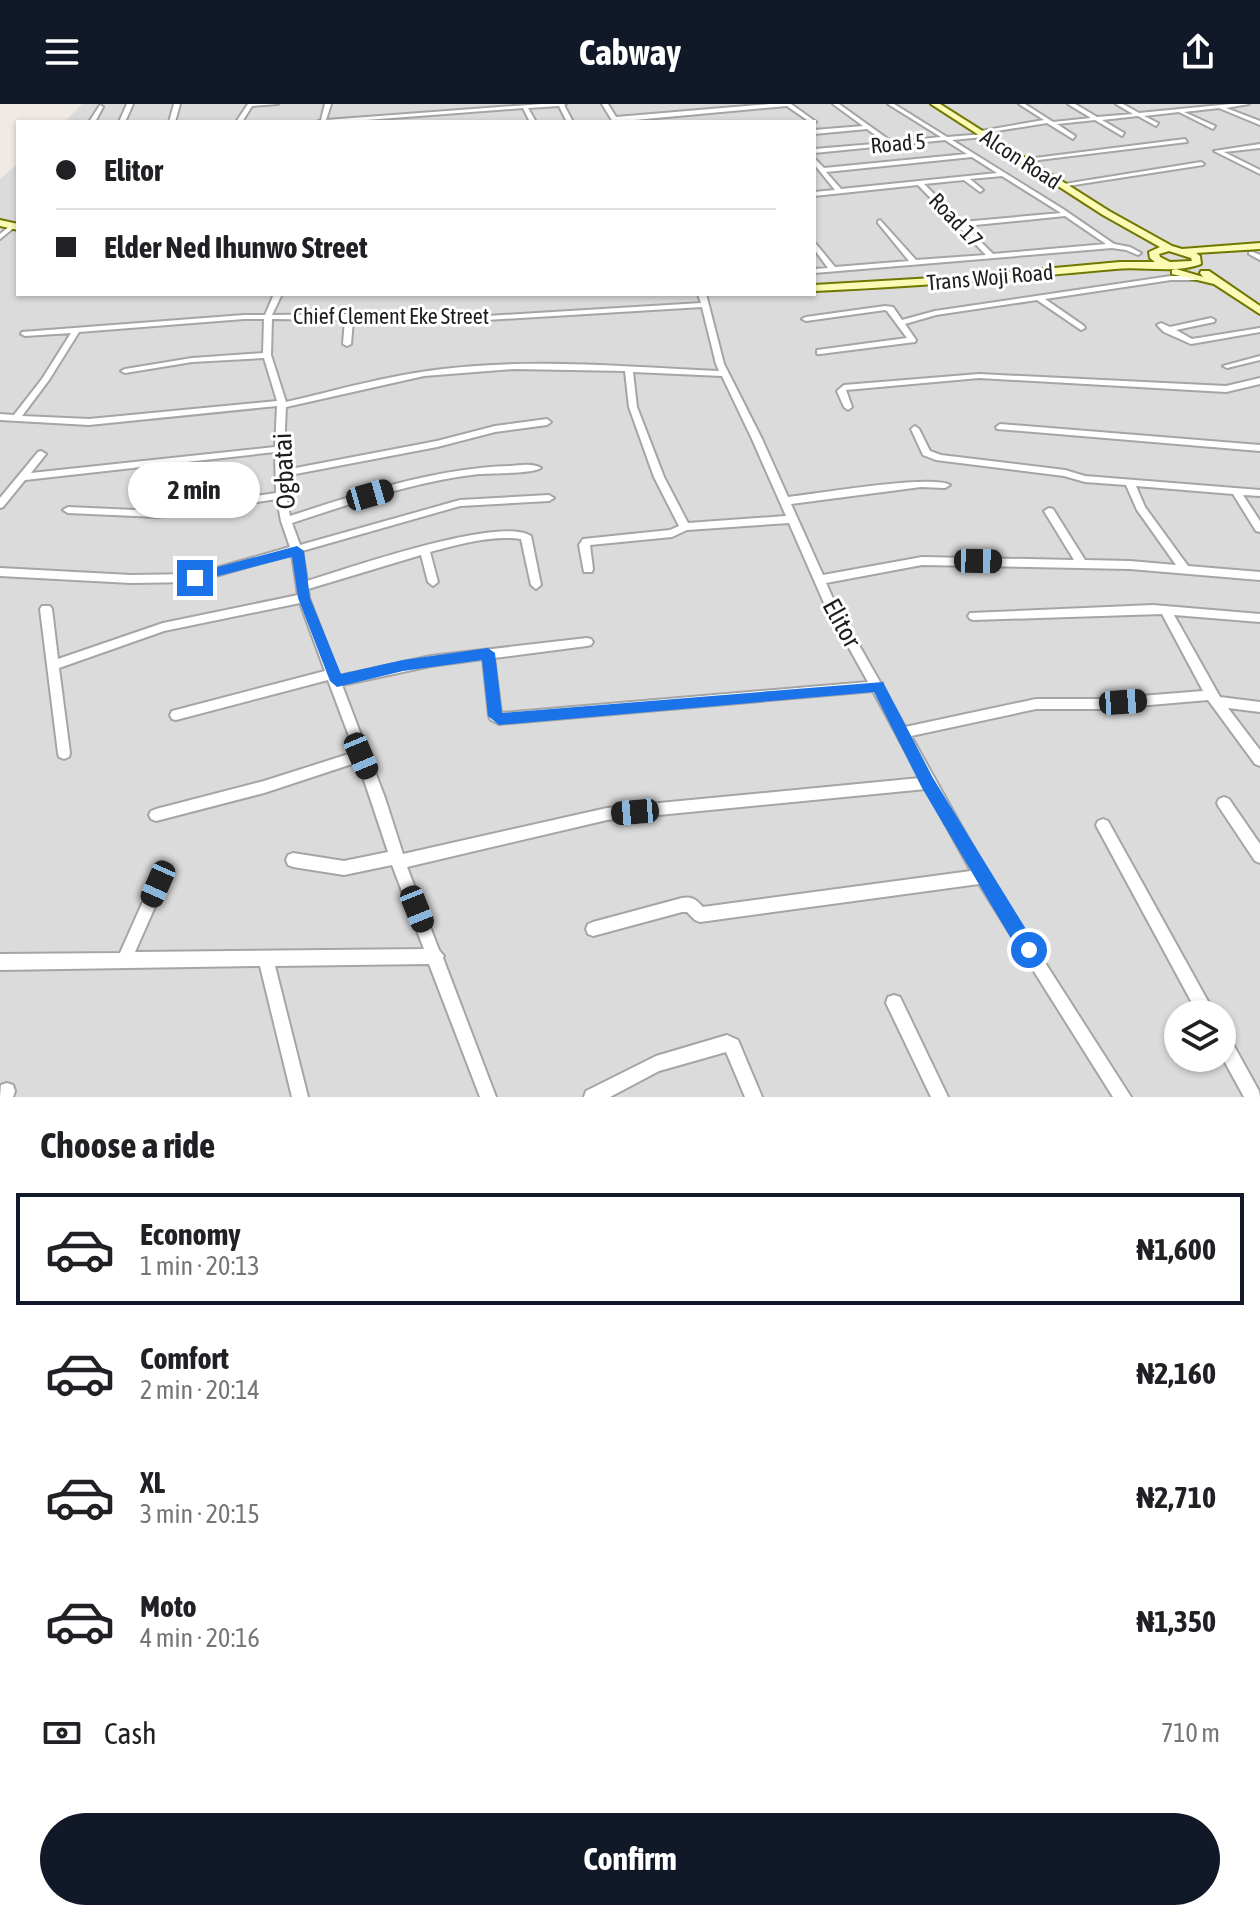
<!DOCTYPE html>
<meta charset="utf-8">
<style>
:root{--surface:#fff;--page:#f6f6f6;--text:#202124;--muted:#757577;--line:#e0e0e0;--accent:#111827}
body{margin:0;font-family:"Asap Condensed",sans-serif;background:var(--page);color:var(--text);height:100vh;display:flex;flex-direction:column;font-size:30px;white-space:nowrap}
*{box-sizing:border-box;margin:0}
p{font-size:26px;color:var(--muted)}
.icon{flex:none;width:44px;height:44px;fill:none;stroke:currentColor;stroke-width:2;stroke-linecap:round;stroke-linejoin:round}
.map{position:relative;height:993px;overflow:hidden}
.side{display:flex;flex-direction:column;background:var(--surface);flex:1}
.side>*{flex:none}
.top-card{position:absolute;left:16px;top:16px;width:800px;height:176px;border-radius:0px;box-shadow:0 2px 6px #0004;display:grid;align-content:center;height:176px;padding:0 40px;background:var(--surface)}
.tools{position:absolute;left:1164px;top:896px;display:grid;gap:16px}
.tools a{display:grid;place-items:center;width:72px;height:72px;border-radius:50%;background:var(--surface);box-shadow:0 2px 6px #0004;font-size:40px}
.end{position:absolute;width:36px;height:36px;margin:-18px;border:10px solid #1a73e8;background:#fff;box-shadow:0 0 0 4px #fff}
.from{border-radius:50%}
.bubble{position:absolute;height:56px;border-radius:28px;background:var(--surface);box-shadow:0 2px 6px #0004;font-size:26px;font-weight:700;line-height:56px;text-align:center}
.car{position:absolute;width:24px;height:48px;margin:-24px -12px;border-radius:10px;box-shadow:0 0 6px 2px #0007;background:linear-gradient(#222 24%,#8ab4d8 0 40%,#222 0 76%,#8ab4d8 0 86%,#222 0)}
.top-card b{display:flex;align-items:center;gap:28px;height:76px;font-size:30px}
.top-card b+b{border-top:2px solid var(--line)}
.top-card i{width:20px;height:20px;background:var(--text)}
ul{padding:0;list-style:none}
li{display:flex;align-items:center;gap:24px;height:112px;margin:0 16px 12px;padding:0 24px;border:4px solid transparent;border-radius:0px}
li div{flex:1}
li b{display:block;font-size:30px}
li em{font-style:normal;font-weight:700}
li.active{border-color:var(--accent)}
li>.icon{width:72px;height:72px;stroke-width:1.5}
h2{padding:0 40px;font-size:36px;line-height:96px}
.pay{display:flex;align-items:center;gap:20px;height:88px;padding:0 40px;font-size:30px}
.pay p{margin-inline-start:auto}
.button{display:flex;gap:16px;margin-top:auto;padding:16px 40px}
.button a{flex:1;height:92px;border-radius:48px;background:var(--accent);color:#fff;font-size:32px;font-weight:700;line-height:92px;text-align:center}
header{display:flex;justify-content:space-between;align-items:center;height:104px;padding:0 40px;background:var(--accent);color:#fff;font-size:36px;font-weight:700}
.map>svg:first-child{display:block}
.residential{fill:#dcdbdb;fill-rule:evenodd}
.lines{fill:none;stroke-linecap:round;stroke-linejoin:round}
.street-casing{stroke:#a5a5a5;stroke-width:4}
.secondary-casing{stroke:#717802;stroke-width:4}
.street{fill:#fff;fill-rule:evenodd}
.secondary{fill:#fbfbb6;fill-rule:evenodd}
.route{fill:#1a73e8}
.labels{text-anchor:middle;stroke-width:6;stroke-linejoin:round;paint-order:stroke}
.far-street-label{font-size:22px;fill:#1e1e1e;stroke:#fff}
.street-label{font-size:26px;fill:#1e1e1e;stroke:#fff}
</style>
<header><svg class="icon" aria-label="menu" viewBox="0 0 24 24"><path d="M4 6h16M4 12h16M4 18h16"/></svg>Cabway<svg class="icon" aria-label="share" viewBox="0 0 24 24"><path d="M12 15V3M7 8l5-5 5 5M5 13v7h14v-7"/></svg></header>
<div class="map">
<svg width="1260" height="993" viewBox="0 0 1260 993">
<rect width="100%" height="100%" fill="#efebe4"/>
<!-- residential -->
<path class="residential" d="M82 0H1260V993H0V75L18 60V190H814V18H64ZM1178 910H1222V954H1178Z"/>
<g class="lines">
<defs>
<path id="street" d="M127 0H133L125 18H119Z
M174 0H180L175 18H169Z
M248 0H278L252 2 242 18H236Z
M325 0H331L326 16 542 0H566L564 1 573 18H567L559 2 528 4 536 18H530L523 4 340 18H316L321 16Z
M602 0H608L616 13 770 0H791L816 18H810L787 2 613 18Z
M833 0H839L892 38 941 33 888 0H894L947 33 985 30 983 33 952 36 1063 105 1114 140 1130 143 1141 149 1138 151 1126 146 1112 144 814 169V165L828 164 814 145V139L816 140 835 163 909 157 878 119V117L880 116 916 156 986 151 918 81 814 92V88L835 86 814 60V54L824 64 967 50 945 36 814 49V45L886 39 867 25 814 30V26L863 22ZM972 53 997 69 841 85 826 68ZM1002 72 1061 109 962 118 924 80 964 76 980 88 983 86 982 85 970 75ZM1065 112 1106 140 993 150 965 122Z
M1019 0H1025L1053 18 1091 14 1068 0H1075L1097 13 1133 10 1116 0H1123L1139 9 1231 0H1249L1226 4 1260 17V21L1219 4 1184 8 1215 22 1213 25 1179 8 1144 12 1158 19 1156 22 1138 12 1102 16 1124 29 1122 32 1095 16 1057 20 1075 32 1073 35 1047 19 978 30 975 28 1044 16Z
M100 1 103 3 95 18H89Z
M1185 35 1187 38 1022 58 1019 56Z
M1260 40V44L1224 48 1260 66V70L1214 47Z
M1201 58 1204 60 1203 61 1061 83 1058 81Z
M11 121 16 122 0 135V130Z
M1249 148H1253L1260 151V156L1249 150Z
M1171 172H1199L1203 174 1199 176H1171L1045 195 1084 222 1085 224 1081 226 1037 196 936 211 905 220 916 236 915 238 820 250H817V246L907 234 887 207 885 206 806 217 802 215 806 213 885 202 893 203 902 216 935 207Z
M274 190H282L272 211 349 210 352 211 487 212 701 199 698 190H706L724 260 762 335 788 393C815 390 933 370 950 381L945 384 921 383 791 400 823 471 922 453 1074 456 1044 407 1049 404 1053 405 1085 456 1130 457 1176 461 1137 406 1126 381 1085 378 1064 372 936 356 923 351 911 325 915 322 919 325 930 347 941 351 1065 366 1085 372 1260 386V392L1243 391 1260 417V428L1256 427 1233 390 1136 382 1145 403 1188 462 1260 468V476L1130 465 922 461 826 479 835 499 880 578 882 579 883 584 905 623 1036 595H1103L1203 587 1162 510 974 516 970 515 968 512 970 509 1153 501 1260 510V518L1174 511 1220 593 1260 598V608L1228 604 1260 646V662L1255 660 1208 596 1103 605H1036L911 632 987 768 1131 993H1113L979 780 700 818 695 816 687 808H682L593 832 588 830 586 825 588 820 593 818 682 794C693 792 696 796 703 803L971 767 926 685 607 716 407 763 439 846 444 852 443 854 496 993H480L429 860 275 862 308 993H292L260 862 0 866V850L120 849 153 775 158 773 163 775 165 780 135 848 424 845 392 761 344 771 293 763 288 761 286 756 288 751 293 749 344 757 388 748 358 658 264 689 156 717 151 715 149 711 151 707 156 705 264 677 355 648 328 576 176 616 172 615 170 611 172 607 176 606 325 567 300 499 164 527 59 564 70 649 69 653 64 655 59 653 58 649 40 505 42 502H50L52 505 58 555 163 519 298 491 292 450 195 478 131 479 0 472V464L131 471 195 470 290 443 281 417 277 395 157 413 68 409 63 406 68 403 157 407 276 389 275 348 25 376 3 403 0 404V394L38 348 41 347 46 350 31 369 275 343 277 302 89 321 0 316V310L14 311 42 275 71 229 25 232 21 230 22 228 244 211H265ZM702 203 716 260 719 267C627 263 535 254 443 265 389 271 338 286 286 298L271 251 272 215 345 216 343 240 347 242 351 240 353 216H487ZM244 215H264L263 249 192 254 125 265 121 267 125 269 192 258 264 254 277 297 89 315 22 312 49 276 79 228ZM514 265 625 267 629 303 654 373 679 422 670 426 583 435 579 441 584 468H592L593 465 590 441 672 433 687 426 789 419 824 499 868 578 501 609 494 554 587 542 591 541 593 538 591 535 587 534 431 552 339 572 309 494 308 485 421 451 428 478 433 482 438 478 430 448C460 440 491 431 521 435L531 481 536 485 541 481 531 432C501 411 346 465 307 477L302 447 460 402 549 397 554 394 549 391 460 396 300 441 292 419C353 399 415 377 479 370 494 369 531 370 541 364 533 359 521 361 511 362 436 364 361 389 290 412L286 391 285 372 437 343 495 328 547 321 551 318 547 315 495 322 437 337 285 366 284 345 286 303 424 272ZM633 268 722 272 752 335 786 412 688 419 664 373 637 303ZM483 555 489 612 491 616 499 620 873 587 920 674 607 704 403 750 385 694 342 581 431 562Z
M1211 214 1215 216 1214 218 1176 226 1192 235 1260 224V228L1191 240 1164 228 1157 221 1161 219 1170 223Z
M1260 252V256L1227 264 1223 262Z
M979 270 1226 282 1260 274V280L1226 288 979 274 846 286 852 303 848 306 844 303 837 287 844 281Z
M1000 320 1260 341V347L997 325 996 323Z
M1224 693 1229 695 1260 740V759L1255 757 1219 703 1217 699 1219 695Z
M1103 715 1108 717 1215 910H1198L1098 725 1096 721 1098 717Z
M894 891 900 893 948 993H931L886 899 888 893Z
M1222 929 1228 931 1259 987 1260 993H1244L1222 953Z
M727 931 738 936 762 993H745L726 948 659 967 610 993H584L586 987 656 952Z
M7 979 13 981 15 987 13 993H0L1 981Z"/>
<path id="secondary" d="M931 0H940L1109 107 1172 142 1182 145 1260 139V145L1196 149 1200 152 1201 160C1174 170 1143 162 1115 165 1015 174 915 183 814 187V181L967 172 1120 158H1155L1150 154 1149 148 1160 143 1103 111ZM1169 147 1191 154 1192 157 1170 158 1160 153 1159 150Z
M0 116 18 120V126L0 122Z
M1176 165 1203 173 1200 169 1201 167H1209L1260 202V210L1214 180 1172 170V166Z"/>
</defs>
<!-- street casing -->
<use href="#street" class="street-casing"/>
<!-- secondary casing -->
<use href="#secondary" class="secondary-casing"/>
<!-- street -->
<use href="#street" class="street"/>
<!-- secondary -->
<use href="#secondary" class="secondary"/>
</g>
<!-- route -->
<path class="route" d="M297 442 304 447 310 494 341 570 403 556 488 544 495 549 502 609 883 578 933 674 1035 840 1038 846 1035 853 1029 855 1022 853 922 684 874 588 499 621 488 612 482 556 403 567 337 583 330 577 298 494 292 453 195 478 189 474 195 469Z"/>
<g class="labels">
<!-- far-street labels -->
<g class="far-street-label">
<text transform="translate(898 39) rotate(-5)" y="8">Road 5</text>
<text transform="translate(1021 55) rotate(33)" y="8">Alcon Road</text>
<text transform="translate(956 116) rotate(46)" y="8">Road 17</text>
<text transform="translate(990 173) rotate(-5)" y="8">Trans Woji Road</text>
<text x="391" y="220">Chief Clement Eke Street</text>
</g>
<!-- street labels -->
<g class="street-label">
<text transform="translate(284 367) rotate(-93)" y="9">Ogbatai</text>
<text transform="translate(842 519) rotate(61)" y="9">Elitor</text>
</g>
</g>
</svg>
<div class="tools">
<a><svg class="icon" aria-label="layers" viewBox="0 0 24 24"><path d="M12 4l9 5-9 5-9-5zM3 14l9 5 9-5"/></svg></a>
</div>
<i class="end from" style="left:1029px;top:846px"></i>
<i class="end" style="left:195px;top:474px"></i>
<div class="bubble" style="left:128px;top:358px;width:132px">2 min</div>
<i class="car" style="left:370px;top:391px;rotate:74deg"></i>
<i class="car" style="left:978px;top:457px;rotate:91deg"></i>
<i class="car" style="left:1123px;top:598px;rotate:86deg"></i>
<i class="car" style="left:361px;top:652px;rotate:157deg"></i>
<i class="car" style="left:635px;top:708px;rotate:265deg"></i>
<i class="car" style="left:158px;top:780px;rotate:204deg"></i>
<i class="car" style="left:417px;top:805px;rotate:158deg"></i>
<div class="top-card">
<b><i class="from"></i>Elitor</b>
<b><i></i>Elder Ned Ihunwo Street</b>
</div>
</div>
<section class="side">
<h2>Choose a ride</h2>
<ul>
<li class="active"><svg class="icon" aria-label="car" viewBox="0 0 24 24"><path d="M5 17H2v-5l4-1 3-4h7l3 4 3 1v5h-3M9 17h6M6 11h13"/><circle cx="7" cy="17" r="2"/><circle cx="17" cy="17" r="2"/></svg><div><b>Economy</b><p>1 min · 20:13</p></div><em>₦1,600</em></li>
<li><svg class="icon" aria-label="car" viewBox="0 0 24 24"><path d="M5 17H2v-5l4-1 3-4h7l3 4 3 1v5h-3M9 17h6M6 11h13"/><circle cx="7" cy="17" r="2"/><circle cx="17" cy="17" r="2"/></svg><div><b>Comfort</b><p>2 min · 20:14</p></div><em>₦2,160</em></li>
<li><svg class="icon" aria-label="car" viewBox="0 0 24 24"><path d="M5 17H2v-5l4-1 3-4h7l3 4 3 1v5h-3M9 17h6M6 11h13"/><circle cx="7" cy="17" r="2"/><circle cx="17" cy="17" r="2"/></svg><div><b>XL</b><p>3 min · 20:15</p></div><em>₦2,710</em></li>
<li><svg class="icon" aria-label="car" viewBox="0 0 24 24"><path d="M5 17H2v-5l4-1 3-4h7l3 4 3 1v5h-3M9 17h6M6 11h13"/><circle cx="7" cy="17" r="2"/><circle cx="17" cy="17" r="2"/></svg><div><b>Moto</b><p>4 min · 20:16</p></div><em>₦1,350</em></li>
</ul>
<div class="pay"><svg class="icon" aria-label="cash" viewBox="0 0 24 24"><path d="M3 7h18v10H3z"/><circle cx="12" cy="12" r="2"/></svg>Cash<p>710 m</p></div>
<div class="button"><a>Confirm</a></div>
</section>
